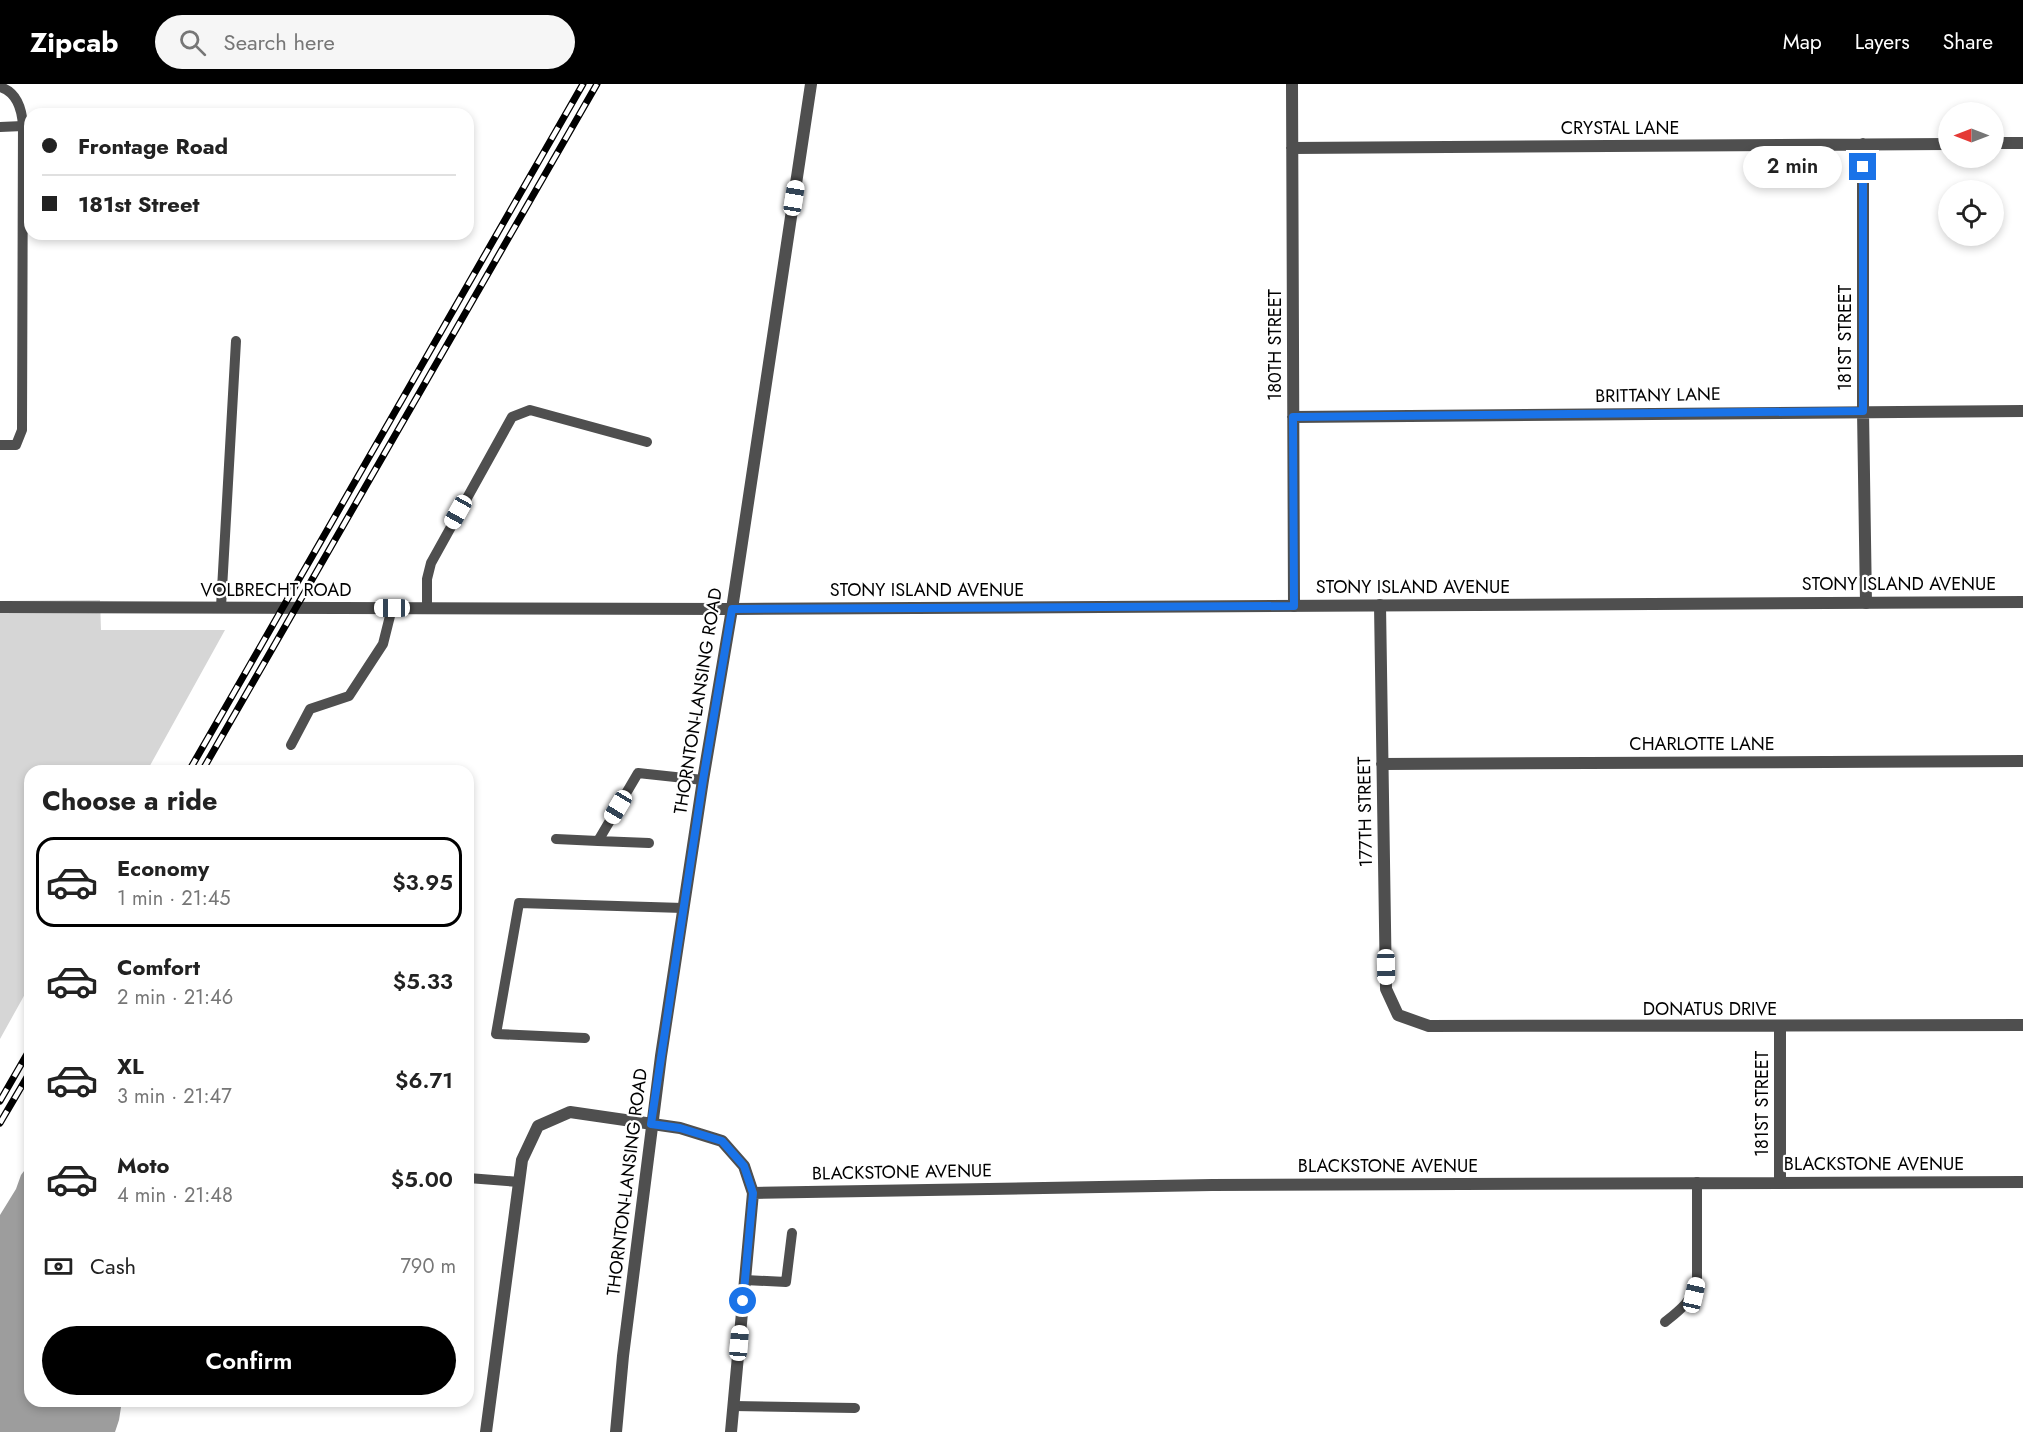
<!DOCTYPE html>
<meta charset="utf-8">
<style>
:root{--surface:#fff;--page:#f6f6f6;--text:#222;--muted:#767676;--line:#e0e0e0;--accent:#000}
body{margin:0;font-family:Jost,sans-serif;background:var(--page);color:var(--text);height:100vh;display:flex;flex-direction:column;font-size:22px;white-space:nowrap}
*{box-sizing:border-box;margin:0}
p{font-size:20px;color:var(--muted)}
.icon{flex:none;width:33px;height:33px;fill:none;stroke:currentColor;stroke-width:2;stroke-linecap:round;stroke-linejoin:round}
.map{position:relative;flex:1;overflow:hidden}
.drawer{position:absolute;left:24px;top:681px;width:450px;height:642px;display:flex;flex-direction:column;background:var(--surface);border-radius:18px;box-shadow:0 3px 9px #0003}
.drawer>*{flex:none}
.guide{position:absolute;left:24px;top:24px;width:450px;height:132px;border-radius:18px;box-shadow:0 3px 9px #0003;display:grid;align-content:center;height:132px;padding:0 18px;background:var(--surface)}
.needle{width:39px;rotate:270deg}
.controls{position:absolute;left:1938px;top:18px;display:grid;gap:12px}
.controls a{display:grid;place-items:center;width:66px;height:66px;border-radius:50%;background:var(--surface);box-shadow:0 3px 9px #0003;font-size:30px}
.end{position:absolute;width:27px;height:27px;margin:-14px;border:8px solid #1a73e8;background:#fff;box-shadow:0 0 0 3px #fff}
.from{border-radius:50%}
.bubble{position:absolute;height:42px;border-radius:21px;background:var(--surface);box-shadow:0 3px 9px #0003;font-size:20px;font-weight:600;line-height:42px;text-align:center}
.car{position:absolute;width:18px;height:36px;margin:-18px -9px;border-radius:8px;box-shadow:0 0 4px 2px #0007;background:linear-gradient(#fff 24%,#345 0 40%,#fff 0 76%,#345 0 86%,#fff 0)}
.guide b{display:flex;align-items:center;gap:21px;height:57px;font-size:22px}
.guide b+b{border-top:2px solid var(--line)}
.guide i{width:15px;height:15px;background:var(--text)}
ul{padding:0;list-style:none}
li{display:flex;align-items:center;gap:18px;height:90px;margin:0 12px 9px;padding:0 6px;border:3px solid transparent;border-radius:18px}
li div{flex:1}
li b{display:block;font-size:22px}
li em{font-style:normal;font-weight:600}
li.selected{border-color:var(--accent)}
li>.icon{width:54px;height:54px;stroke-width:1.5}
h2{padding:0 18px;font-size:27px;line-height:72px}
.pay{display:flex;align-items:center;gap:15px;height:66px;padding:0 18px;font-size:22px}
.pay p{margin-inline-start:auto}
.primary-button{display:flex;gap:12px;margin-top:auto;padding:12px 18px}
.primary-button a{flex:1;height:69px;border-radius:36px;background:var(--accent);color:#fff;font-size:24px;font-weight:600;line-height:69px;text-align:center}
header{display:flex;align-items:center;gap:36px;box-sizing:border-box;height:84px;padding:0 30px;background:var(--accent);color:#fff}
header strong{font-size:28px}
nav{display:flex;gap:33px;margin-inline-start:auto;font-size:21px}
.search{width:420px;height:54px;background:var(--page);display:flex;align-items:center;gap:15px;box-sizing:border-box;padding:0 21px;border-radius:33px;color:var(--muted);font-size:22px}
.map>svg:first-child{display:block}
.green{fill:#d6d6d6}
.water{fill:#9d9d9d}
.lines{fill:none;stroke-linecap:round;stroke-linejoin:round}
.service{stroke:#4f4f4f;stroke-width:10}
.minor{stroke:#4f4f4f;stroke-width:12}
.tertiary{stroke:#4f4f4f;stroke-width:12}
.rail-casing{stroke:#000;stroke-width:7}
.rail{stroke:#fff;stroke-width:4.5;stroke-dasharray:14;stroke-linecap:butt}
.route{stroke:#1a73e8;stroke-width:8}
.labels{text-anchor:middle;stroke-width:4.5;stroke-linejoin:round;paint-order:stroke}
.street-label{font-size:18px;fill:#000;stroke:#fff}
</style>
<header>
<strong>Zipcab</strong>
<div class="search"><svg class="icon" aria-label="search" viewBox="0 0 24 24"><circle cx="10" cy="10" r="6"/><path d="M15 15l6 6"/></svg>Search here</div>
<nav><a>Map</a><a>Layers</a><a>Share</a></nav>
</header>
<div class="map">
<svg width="2023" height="1348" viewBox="0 0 2023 1348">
<rect width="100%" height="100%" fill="#fff"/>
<!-- green -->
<path class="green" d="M100 516 101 546H225L147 687H30V901L0 955V517Z"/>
<!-- water -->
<path class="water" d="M30 1079V1317H122L119 1336 115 1348H0V1131L16 1105 21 1091Z"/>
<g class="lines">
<!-- service -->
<path class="service" d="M0 3C17 8 22 26 23 42L22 346 16 361H0
M0 43 23 42
M221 523 236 257
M427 524V495L431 479 512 333 530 326 647 358
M291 661 310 625 349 612 383 560 392 524
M556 755 598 757 638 689 703 696
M598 757 649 759
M585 954 496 950 519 819 683 824
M468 1094 519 1098
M745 1196 786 1198 792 1149
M1665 1238C1680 1226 1692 1217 1697 1198V1098
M733 1322 855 1324"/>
<!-- minor -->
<path class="minor" d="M1292 0 1294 522
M1994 59H2023
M1863 60V327L1866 519
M1292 64 1948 60
M1293 333 2023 327
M1380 521 1386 905 1398 931 1429 942 2023 941
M0 523 732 525
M1382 680 2023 677
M1780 943V1098
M753 1109 1212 1101 2023 1098
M486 1348 522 1076 538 1042 570 1028 680 1044 722 1057 744 1082 753 1109 731 1348"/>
<!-- tertiary -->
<path class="tertiary" d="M732 525 2023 518
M616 1348 623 1272 661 972 703 696 732 525 811 0"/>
<defs>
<path id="rail" d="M189 687 583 0
M202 687 597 0
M0 1017 30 965
M0 1039 30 988"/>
</defs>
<!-- rail casing -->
<use href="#rail" class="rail-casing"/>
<!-- rail -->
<use href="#rail" class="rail"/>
</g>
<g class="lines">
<!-- route -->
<path class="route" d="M743 1217 753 1109 744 1082 722 1057 680 1044 651 1040 703 696 732 525 1294 522 1293 333 1863 327V83"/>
</g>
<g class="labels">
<!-- street labels -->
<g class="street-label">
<text x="1620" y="50">CRYSTAL LANE</text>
<text transform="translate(1845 254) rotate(-90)" y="6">181ST STREET</text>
<text transform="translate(1275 261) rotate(-90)" y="6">180TH STREET</text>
<text transform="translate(1658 311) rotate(-1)" y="6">BRITTANY LANE</text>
<text x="1899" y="506">STONY ISLAND AVENUE</text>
<text x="1413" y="509">STONY ISLAND AVENUE</text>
<text x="276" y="512">VOLBRECHT ROAD</text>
<text x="927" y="512">STONY ISLAND AVENUE</text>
<text transform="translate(698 617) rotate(-81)" y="6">THORNTON-LANSING ROAD</text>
<text x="1702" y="666">CHARLOTTE LANE</text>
<text transform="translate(1365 728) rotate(-91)" y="6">177TH STREET</text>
<text x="1710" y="931">DONATUS DRIVE</text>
<text transform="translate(1762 1020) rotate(-90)" y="6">181ST STREET</text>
<text x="1874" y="1086">BLACKSTONE AVENUE</text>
<text x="1388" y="1088">BLACKSTONE AVENUE</text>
<text transform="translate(902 1088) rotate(-1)" y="6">BLACKSTONE AVENUE</text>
<text transform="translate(627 1098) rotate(-83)" y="6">THORNTON-LANSING ROAD</text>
</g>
</g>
</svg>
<div class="controls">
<a><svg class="needle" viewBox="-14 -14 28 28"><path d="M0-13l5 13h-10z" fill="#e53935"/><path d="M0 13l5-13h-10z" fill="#767676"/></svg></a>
<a><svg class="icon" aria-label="locate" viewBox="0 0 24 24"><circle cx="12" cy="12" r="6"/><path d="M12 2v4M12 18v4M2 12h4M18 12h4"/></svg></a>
</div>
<i class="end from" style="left:743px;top:1217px"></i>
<i class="end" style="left:1863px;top:83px"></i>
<div class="bubble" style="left:1743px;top:62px;width:99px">2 min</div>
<i class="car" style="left:794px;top:114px;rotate:9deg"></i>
<i class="car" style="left:458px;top:428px;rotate:209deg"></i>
<i class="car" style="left:392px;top:524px;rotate:270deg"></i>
<i class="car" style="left:618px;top:723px;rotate:211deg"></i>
<i class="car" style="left:1386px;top:883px;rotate:179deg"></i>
<i class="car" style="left:1694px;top:1211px;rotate:13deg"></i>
<i class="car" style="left:739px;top:1259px;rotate:5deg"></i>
<div class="guide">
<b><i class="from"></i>Frontage Road</b>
<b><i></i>181st Street</b>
</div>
<section class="drawer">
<h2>Choose a ride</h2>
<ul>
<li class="selected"><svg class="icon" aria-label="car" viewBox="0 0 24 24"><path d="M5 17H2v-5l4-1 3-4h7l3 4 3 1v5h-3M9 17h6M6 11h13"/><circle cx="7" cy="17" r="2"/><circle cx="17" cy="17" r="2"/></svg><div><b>Economy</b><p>1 min · 21:45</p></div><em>$3.95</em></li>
<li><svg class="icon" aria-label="car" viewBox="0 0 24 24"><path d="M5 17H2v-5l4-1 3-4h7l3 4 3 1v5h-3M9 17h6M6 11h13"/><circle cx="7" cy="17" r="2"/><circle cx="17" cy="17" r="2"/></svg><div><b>Comfort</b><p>2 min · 21:46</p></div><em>$5.33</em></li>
<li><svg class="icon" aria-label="car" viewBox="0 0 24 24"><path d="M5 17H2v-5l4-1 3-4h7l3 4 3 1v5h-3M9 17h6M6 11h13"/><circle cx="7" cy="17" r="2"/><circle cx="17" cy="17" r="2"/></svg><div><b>XL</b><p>3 min · 21:47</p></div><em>$6.71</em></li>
<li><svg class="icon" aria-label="car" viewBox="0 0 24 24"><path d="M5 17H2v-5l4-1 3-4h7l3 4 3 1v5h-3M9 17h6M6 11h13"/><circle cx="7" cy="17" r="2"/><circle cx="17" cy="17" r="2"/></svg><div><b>Moto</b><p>4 min · 21:48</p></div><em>$5.00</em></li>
</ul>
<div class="pay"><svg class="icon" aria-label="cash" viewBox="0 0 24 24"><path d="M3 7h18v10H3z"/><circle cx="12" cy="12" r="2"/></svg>Cash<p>790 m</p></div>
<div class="primary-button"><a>Confirm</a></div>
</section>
</div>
